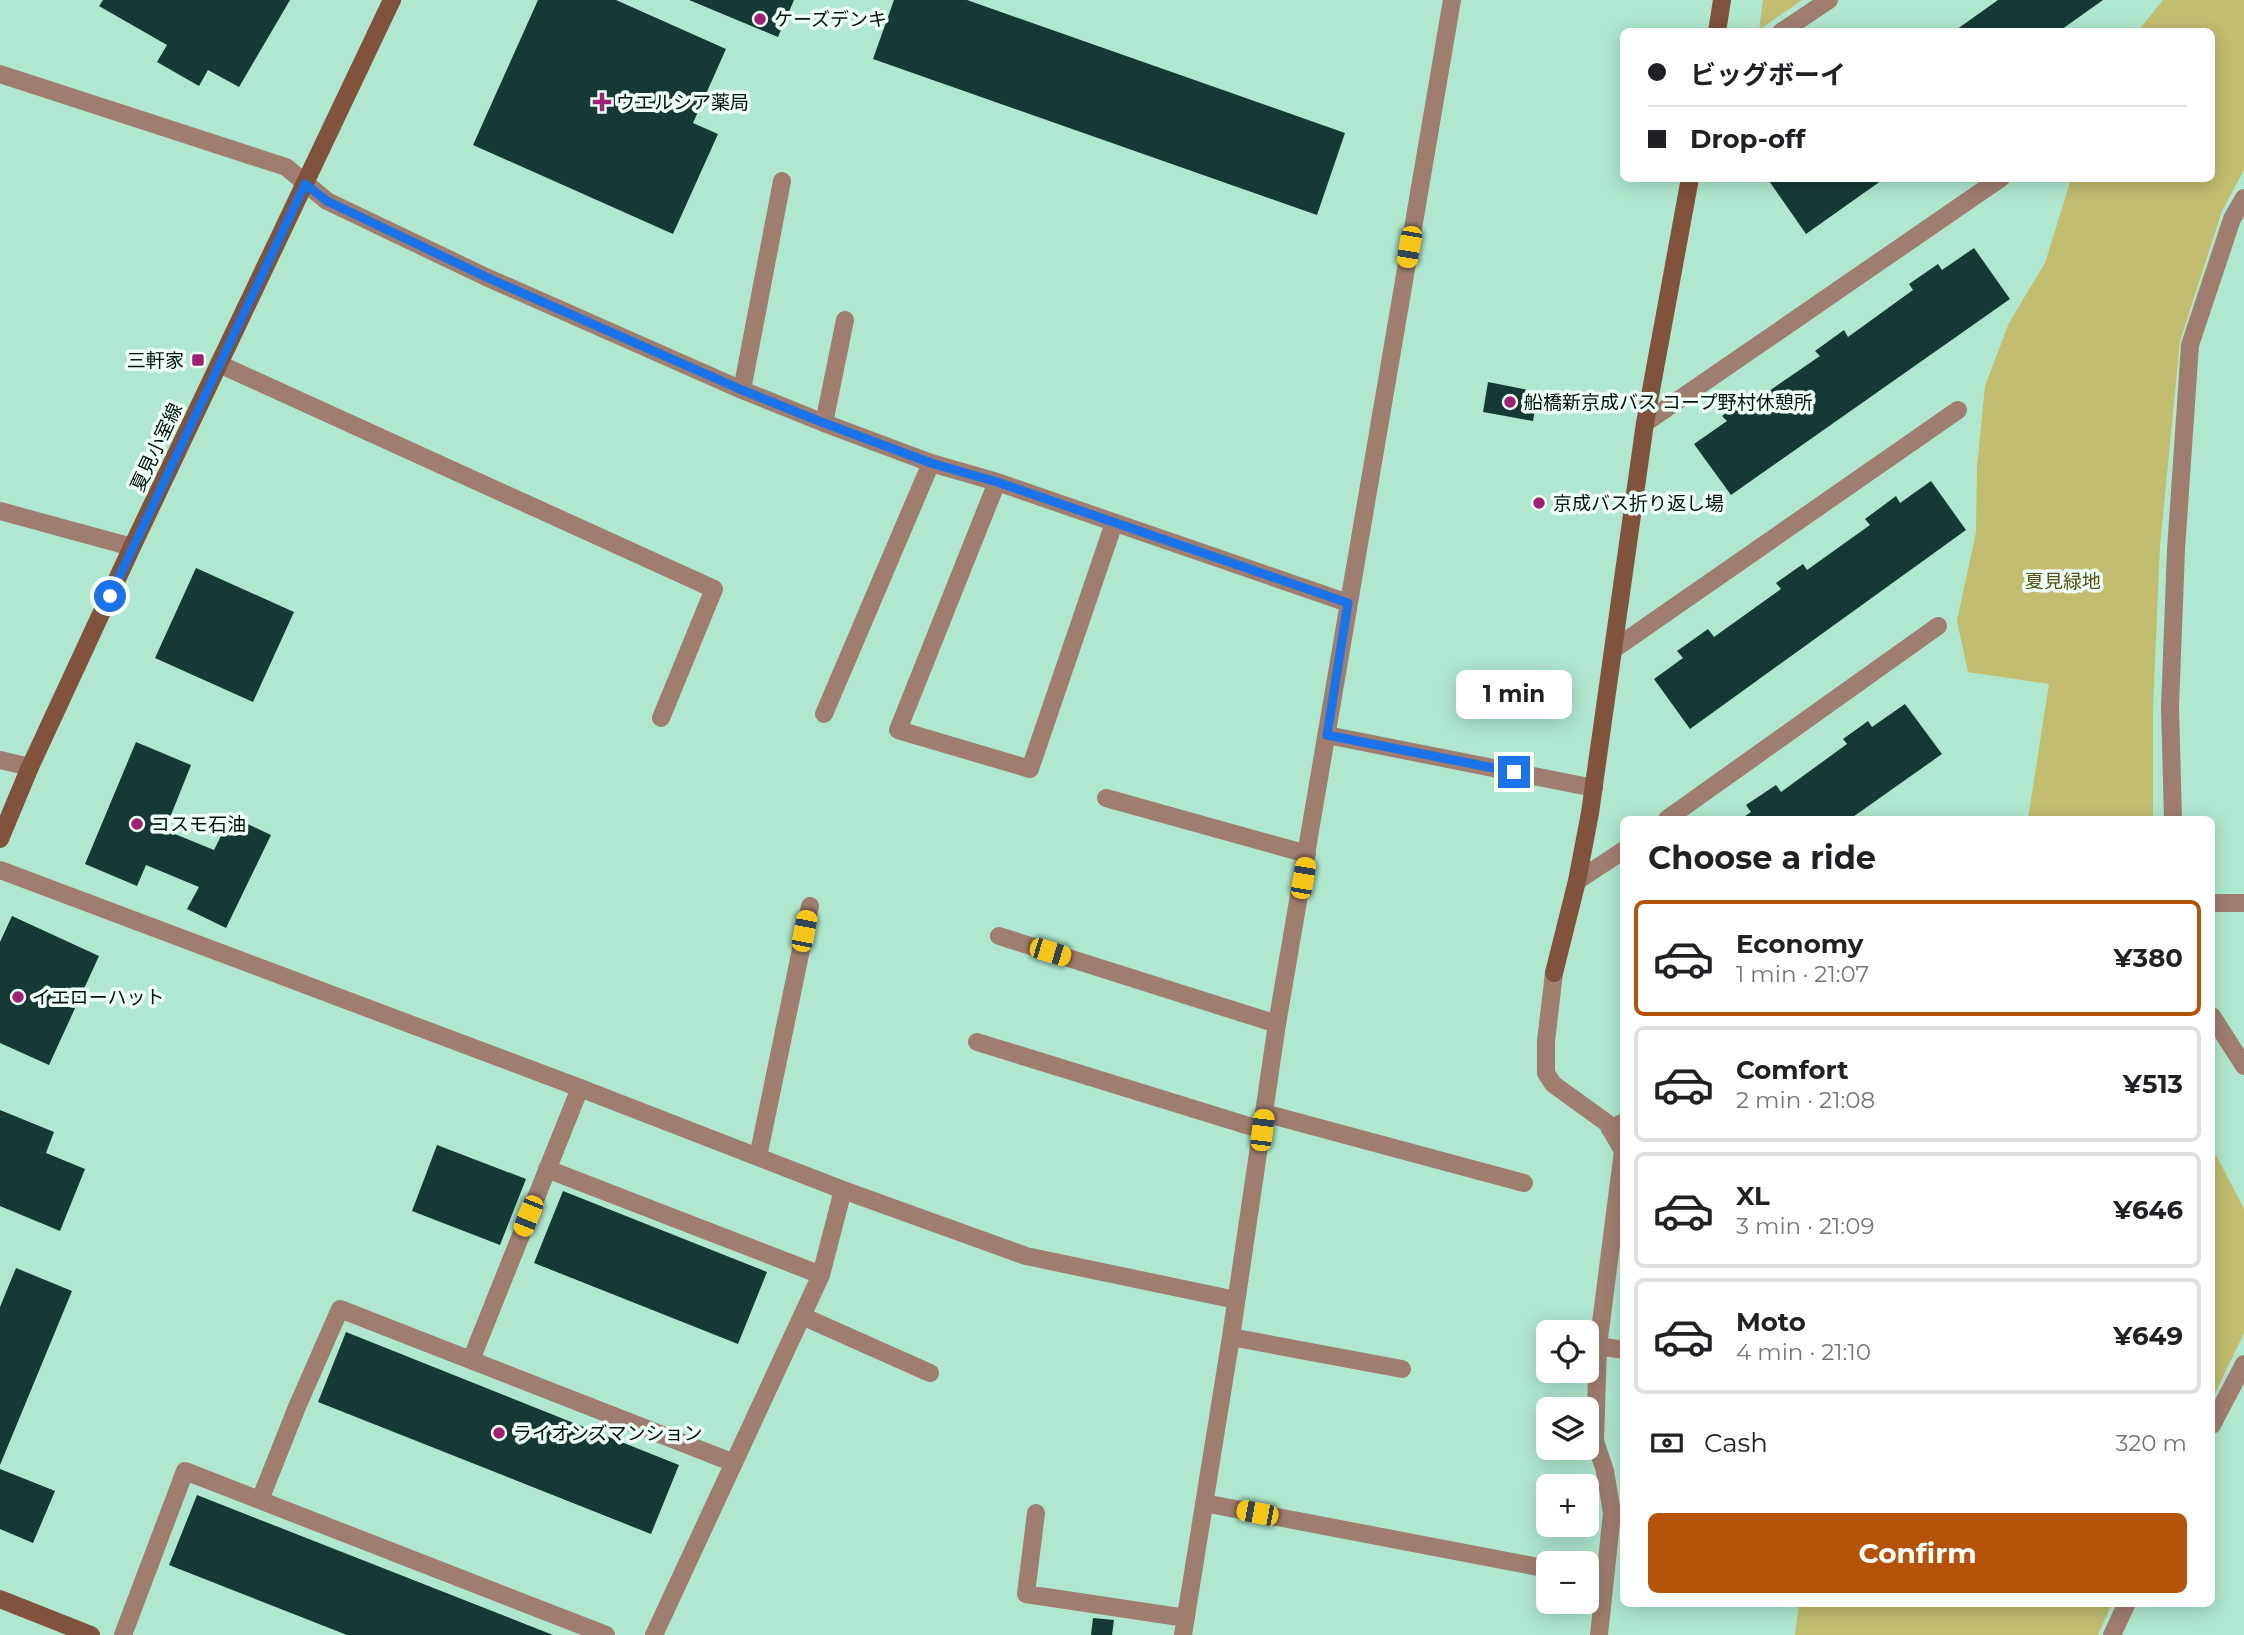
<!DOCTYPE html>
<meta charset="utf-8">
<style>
:root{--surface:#fff;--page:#f2f2f2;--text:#202124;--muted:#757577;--line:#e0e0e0;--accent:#b45309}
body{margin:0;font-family:Montserrat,"Noto Sans JP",sans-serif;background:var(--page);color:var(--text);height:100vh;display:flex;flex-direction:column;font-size:26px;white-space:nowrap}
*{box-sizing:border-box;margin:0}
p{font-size:23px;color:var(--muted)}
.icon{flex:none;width:38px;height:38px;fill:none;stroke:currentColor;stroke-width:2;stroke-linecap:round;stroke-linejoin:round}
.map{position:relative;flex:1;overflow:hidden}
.sheet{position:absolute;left:1620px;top:816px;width:595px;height:791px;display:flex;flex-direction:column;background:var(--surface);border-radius:10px;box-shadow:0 4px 18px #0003}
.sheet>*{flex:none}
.guide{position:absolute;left:1620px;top:28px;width:595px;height:154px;border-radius:10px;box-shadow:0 4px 18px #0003;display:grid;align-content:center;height:154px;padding:0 28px;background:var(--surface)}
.tools{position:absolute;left:1536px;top:1320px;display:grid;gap:14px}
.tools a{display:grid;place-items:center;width:63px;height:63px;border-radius:10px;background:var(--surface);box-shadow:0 4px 18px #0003;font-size:35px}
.end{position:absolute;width:32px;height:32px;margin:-16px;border:9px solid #1a73e8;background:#fff;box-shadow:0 0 0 4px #fff}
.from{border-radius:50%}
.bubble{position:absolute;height:49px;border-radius:10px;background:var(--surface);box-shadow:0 4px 18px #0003;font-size:23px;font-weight:700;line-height:49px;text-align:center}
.car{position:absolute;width:21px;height:42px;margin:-21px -10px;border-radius:9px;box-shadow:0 0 5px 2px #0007;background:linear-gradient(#f5c518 24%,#345 0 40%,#f5c518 0 76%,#345 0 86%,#f5c518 0)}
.guide b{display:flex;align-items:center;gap:24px;height:66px;font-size:26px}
.guide b+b{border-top:2px solid var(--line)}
.guide i{width:18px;height:18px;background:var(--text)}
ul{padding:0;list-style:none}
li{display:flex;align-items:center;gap:21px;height:116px;margin:0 14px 10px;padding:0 14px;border:4px solid var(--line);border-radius:10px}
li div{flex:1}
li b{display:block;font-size:26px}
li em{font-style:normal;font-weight:700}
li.current{border-color:var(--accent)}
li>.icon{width:63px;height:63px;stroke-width:1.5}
h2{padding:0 28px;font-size:32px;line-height:84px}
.pay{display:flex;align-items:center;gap:18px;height:77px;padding:0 28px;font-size:26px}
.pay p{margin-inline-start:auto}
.action{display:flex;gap:14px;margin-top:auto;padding:14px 28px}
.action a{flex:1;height:80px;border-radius:10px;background:var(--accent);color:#fff;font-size:28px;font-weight:700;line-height:80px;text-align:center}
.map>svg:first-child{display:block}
.green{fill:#c2bd6f}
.building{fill:#153a36}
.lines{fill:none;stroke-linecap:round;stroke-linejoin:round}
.lane{stroke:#a07e6f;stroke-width:18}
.street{stroke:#a07e6f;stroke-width:18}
.secondary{stroke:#81523c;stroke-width:18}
.route{stroke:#1a73e8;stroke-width:9}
.poi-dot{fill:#9f2074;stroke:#eefff7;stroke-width:2.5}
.labels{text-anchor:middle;stroke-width:7;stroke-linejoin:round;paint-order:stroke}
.poi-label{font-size:19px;fill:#00120a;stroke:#eefff7;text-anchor:start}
.street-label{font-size:19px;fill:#00120a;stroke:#eefff7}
.park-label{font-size:19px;fill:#555111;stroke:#eefff7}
</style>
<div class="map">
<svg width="2244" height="1635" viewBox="0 0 2244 1635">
<rect width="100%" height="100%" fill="#afe8ce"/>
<!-- green -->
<path class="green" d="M1763 0H1802L1759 30Z
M2163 0H2244V170L2222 211 2180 341 2160 546 2153 708V819H2028L2049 684 1968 672 1957 621 1976 532 1977 467 1985 386 2009 323 2045 263 2071 179 2212 178V32L2138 31Z
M2216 1155 2244 1209V1333L2212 1400V1156Z
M1799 1603H2112L2098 1635H1795Z"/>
<!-- building -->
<path class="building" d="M103 0H290L239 87 208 70 199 86 157 62 167 45 99 6Z
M538 0H616L726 49 693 123 718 134 673 234 473 145Z
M689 0H794L778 37Z
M894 0H967L1345 133 1317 215 873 59Z
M1998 0H2103L2058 32H1953Z
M1767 178H1885L1806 234Z
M1974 248 2010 299 1731 495 1694 444 1727 421 1722 416 1749 396 1753 402 1820 356 1815 351 1844 330 1848 337 1913 290 1909 284 1938 264 1942 270Z
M1488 382 1538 392 1533 421 1483 412Z
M1931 481 1966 530 1690 729 1654 679 1683 658 1677 651 1708 629 1714 637 1781 589 1776 583 1803 564 1807 570 1870 525 1865 519 1896 496 1900 503Z
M196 568 294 612 253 702 155 658Z
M1905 704 1942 754 1850 819H1741L1751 812 1746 805 1776 785 1781 792 1847 744 1843 739 1868 721 1872 727Z
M136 742 191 765 165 830 214 850 231 816 271 835 226 928 187 909 199 887 146 865 137 886 85 864Z
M12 916 99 956 49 1065 0 1043V942Z
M0 1110 54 1132 46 1153 85 1169 60 1231 0 1206Z
M437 1145 526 1179 500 1245 412 1211Z
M563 1191 767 1272 738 1344 534 1263Z
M16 1268 72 1291 0 1465V1307Z
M346 1332 679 1465 651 1534 318 1402Z
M0 1469 55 1491 33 1543 0 1529Z
M197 1495 553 1635H347L169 1565Z
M1093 1618 1114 1620 1112 1635H1091Z"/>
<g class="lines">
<!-- lane -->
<path class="lane" d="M1781 32 1829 0
M219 364 714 589 661 718
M742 390 782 181
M824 423 845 320
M1645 423 2001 178
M0 511 132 547
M1614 649 1958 410
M824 714 931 463
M1106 798 1307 854
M1667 819 1938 626
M1577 881 1624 850
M999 936 1277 1024
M977 1042 1262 1130
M1264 1113 1524 1183
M1610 1129 1624 1122
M547 1169 821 1275
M471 1360 580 1088
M260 1500 297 1407 340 1309 734 1463
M123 1635 185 1471 606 1635"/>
<!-- street -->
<path class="street" d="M0 74 286 167 327 201 486 277 742 390 824 423 931 463 997 482 1348 603
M997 482 898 730 1030 769 1114 523
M1327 735 1594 788
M0 760 30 767
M2173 819 2170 707 2176 550 2190 345 2232 219 2244 198
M0 870 580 1088 843 1190 821 1275 654 1635
M2212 903H2244
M1554 973 1546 1041V1073L1553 1084 1607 1123 1623 1151 1598 1346 1595 1441 1605 1471 1612 1513 1599 1635
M2212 1016 2244 1066
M758 1157 810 906
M843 1190 1026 1256 1236 1300
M802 1316 930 1373
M1231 1337 1402 1369
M1598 1346 1624 1350
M2212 1425 2244 1364
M1204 1503 1549 1569
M1036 1513 1026 1594 1186 1618
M1183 1635 1231 1337 1277 1024 1452 0
M2112 1635 2127 1603"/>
<!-- secondary -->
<path class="secondary" d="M1717 32 1722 0
M0 839 30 767 132 547 392 0
M1554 973 1577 881 1590 813 1645 423 1690 178
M0 1599 91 1635"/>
</g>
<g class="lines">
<!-- route -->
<path class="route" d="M110 596 305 184 327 201 486 277 742 390 824 423 931 463 997 482 1348 603 1327 735 1514 772"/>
</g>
<!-- markers -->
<g class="poi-dot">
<circle cx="760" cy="19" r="7"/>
<path d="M598.5 91.5h7v7h7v7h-7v7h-7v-7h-7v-7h7z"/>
<rect x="191" y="353" width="14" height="14" rx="3.5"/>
<circle cx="1510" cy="402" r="7"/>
<circle cx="1539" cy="503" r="7"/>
<circle cx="137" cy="824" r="7"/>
<circle cx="18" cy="997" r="7"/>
<circle cx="499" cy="1433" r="7"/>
</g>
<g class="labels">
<!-- poi labels -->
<g class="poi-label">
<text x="774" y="26">ケーズデンキ</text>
<text x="616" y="109">ウエルシア薬局</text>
<text x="184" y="367" text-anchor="end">三軒家</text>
<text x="1524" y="409">船橋新京成バス コープ野村休憩所</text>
<text x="1553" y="510">京成バス折り返し場</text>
<text x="151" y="831">コスモ石油</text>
<text x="32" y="1004">イエローハット</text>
<text x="513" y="1440">ライオンズマンション</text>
</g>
<!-- street labels -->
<g class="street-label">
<text transform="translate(156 447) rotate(-65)" y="7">夏見小室線</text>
</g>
<!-- park labels -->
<g class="park-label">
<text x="2063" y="588">夏見緑地</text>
</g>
</g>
</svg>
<div class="tools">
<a><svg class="icon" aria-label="locate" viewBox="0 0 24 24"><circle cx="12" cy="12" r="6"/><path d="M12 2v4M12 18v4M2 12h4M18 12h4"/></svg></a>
<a><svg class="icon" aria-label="layers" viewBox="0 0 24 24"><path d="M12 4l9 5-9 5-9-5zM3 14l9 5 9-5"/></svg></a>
<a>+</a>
<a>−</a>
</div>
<i class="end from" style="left:110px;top:596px"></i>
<i class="end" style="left:1514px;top:772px"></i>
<div class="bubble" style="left:1456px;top:670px;width:116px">1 min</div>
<i class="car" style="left:1409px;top:247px;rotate:190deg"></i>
<i class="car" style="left:1303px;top:878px;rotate:10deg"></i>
<i class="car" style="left:804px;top:931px;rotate:11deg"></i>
<i class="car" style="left:1050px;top:952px;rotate:107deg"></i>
<i class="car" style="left:1262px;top:1130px;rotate:7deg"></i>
<i class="car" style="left:528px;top:1216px;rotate:202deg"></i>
<i class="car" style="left:1257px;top:1513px;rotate:281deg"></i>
<div class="guide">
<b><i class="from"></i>ビッグボーイ</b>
<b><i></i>Drop-off</b>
</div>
<section class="sheet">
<h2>Choose a ride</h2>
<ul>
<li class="current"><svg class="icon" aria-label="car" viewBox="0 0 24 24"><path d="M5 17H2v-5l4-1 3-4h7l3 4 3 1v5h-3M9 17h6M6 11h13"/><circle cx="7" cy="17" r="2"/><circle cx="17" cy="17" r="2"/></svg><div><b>Economy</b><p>1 min · 21:07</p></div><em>¥380</em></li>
<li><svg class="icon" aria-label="car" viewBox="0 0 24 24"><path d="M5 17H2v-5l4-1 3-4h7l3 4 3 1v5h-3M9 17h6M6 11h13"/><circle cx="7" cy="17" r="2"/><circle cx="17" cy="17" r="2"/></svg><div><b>Comfort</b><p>2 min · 21:08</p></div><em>¥513</em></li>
<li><svg class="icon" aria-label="car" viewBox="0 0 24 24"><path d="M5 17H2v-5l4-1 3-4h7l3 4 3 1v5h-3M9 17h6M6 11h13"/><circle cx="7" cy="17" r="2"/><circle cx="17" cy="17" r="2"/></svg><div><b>XL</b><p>3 min · 21:09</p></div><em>¥646</em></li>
<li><svg class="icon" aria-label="car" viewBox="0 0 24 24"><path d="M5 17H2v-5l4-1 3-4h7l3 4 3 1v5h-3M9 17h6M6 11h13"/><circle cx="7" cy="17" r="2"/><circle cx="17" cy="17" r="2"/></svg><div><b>Moto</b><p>4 min · 21:10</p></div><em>¥649</em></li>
</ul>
<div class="pay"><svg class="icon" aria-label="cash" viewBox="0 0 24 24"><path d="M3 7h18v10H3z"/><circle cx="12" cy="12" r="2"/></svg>Cash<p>320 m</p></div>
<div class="action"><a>Confirm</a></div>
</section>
</div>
